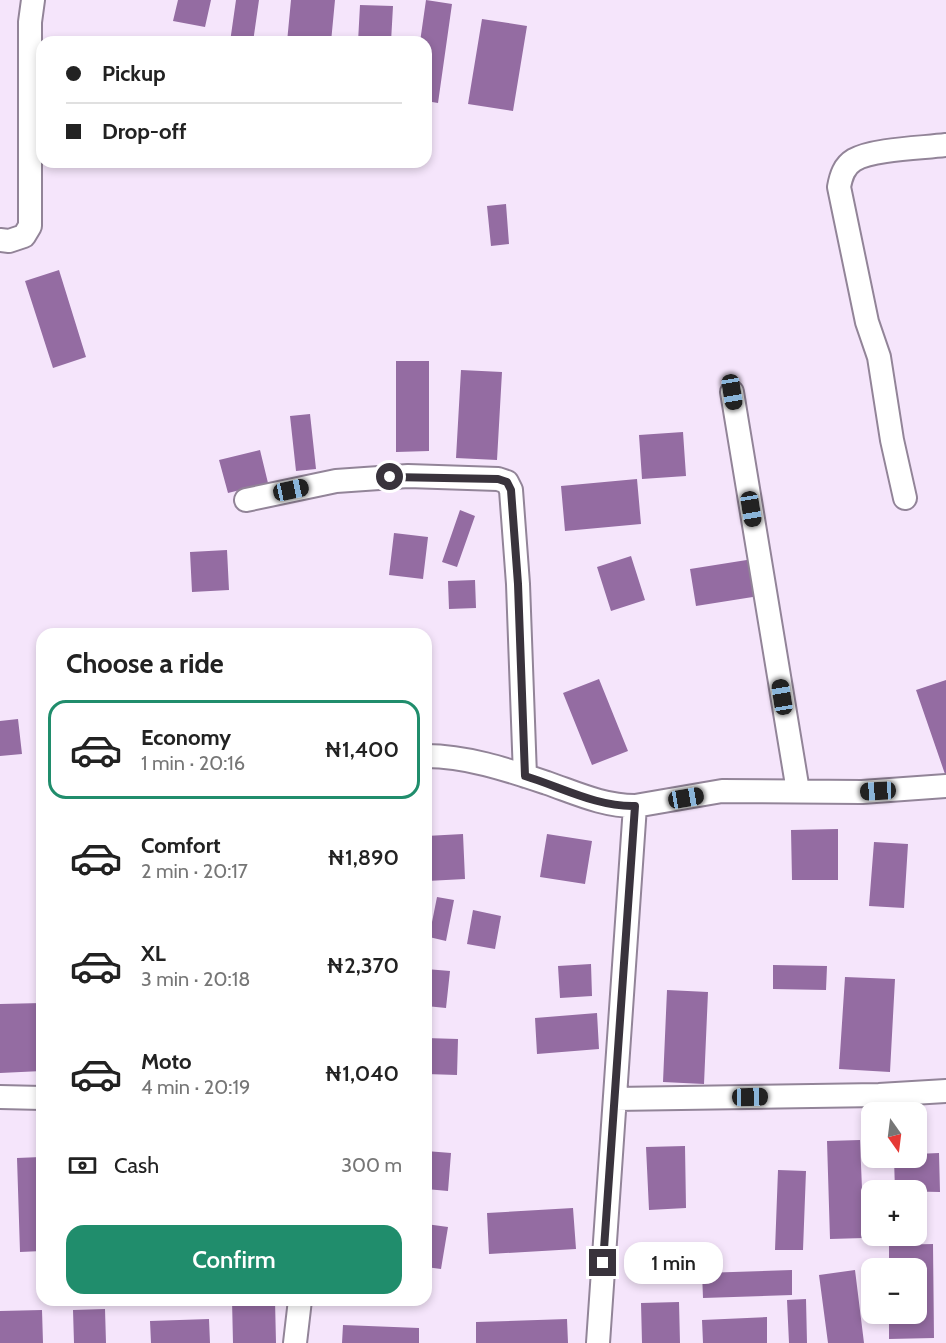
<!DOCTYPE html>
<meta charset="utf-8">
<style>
:root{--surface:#fff;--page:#f6f6f6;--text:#222;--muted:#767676;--line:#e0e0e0;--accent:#208d6c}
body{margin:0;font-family:Cabin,sans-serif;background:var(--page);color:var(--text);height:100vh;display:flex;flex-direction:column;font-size:22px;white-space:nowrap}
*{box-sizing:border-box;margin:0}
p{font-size:20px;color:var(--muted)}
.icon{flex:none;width:33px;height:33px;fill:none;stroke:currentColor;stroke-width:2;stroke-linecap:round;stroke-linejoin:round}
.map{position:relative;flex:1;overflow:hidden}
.drawer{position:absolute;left:36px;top:628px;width:396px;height:678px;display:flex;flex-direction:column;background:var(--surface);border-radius:18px;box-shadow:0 3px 9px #0003}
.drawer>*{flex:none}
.hud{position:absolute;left:36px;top:36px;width:396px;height:132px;border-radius:18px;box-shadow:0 3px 9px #0003;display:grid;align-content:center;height:132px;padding:0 30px;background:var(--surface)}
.needle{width:39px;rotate:166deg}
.fabs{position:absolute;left:861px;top:1102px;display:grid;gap:12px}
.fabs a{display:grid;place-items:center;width:66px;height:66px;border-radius:12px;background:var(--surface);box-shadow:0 3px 9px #0003;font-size:30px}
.end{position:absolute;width:27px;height:27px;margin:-14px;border:8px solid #39333c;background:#fff;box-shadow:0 0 0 3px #fff}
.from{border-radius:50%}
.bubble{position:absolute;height:42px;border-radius:18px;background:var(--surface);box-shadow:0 3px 9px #0003;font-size:20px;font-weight:600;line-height:42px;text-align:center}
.car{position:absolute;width:18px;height:36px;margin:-18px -9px;border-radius:8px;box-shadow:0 0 4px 2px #0007;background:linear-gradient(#222 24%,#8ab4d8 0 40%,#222 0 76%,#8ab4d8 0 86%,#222 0)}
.hud b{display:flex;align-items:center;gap:21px;height:57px;font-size:22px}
.hud b+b{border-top:2px solid var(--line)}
.hud i{width:15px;height:15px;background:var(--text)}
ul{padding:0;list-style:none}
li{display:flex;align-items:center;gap:18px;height:99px;margin:0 12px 9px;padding:0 18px;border:3px solid transparent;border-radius:18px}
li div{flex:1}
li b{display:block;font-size:22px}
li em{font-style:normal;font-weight:600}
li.selected{border-color:var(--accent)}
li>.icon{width:54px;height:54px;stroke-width:1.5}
h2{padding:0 30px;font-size:27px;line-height:72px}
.pay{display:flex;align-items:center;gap:15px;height:66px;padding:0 30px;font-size:22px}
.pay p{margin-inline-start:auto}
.primary-button{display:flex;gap:12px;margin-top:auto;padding:12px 30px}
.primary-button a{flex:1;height:69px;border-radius:18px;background:var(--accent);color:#fff;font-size:24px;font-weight:600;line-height:69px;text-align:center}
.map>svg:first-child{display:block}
.building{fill:#946ca2}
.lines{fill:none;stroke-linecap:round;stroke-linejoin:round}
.street-casing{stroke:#928498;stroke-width:26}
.street{stroke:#fff;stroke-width:22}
.route{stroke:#39333c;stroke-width:8}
</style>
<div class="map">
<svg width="946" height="1343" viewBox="0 0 946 1343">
<rect width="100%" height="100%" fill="#f5e5fb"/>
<!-- building -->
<path class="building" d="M178 0H211L205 27 173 21Z
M236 0H259L253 42H230Z
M291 0H335L331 42H287Z
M426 0 452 4 438 103 426 101V42H420Z
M360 5 393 6 391 42H358Z
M482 19 527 26 513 111 468 104Z
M506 204 509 244 491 246 487 206Z
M59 270 86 357 53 368 25 281Z
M396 361H429V451L396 452Z
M461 370 502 372 497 460 456 458Z
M310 414 316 469 296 471 290 416Z
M683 432 686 476 642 479 639 435Z
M260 450 268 483 228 493 219 460Z
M637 479 641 524 565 531 561 486Z
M460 510 475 516 457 567 442 562Z
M394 533 428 537 423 579 389 575Z
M227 550 229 590 192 592 190 552Z
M631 556 645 600 611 611 597 567Z
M753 559 759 596 696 606 690 569Z
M475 580 476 608 449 609 448 581Z
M599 679 628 751 592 765 563 693Z
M946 680V777L916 690Z
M18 719 22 754 0 756V721Z
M838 829V880H792L791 830Z
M463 834 465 879 427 881 426 836Z
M547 834 592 841 585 884 540 877Z
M874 842 908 844 904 908 869 906Z
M437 897 454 900 446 941 429 937Z
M473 910 501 916 495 949 467 944Z
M591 964 592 996 560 998 558 966Z
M773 965 827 966 826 990 773 989Z
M426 969 450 971 446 1008 426 1006Z
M845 977 895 979 890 1072 839 1069Z
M667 990 708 992 704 1084 663 1082Z
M42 1003V1071L0 1073V1004Z
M597 1013 599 1049 537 1054 535 1018Z
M426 1038 458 1039 457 1075 426 1074Z
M860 1140 864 1238 830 1239 827 1141Z
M685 1146 686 1208 649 1210 646 1147Z
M426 1151 451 1153 448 1191 426 1189Z
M939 1153 940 1192 895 1191 894 1158H916V1154Z
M41 1157 42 1251 20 1252 17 1158Z
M778 1170 806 1171 803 1250H775Z
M573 1208 576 1249 489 1254 487 1213Z
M426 1224 448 1227 441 1269 426 1267Z
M933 1244 934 1338 889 1339V1314H916V1269H889V1245Z
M792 1270V1295L703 1298 702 1273Z
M855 1270 864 1343H828L819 1275Z
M806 1299 807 1343H789L787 1300Z
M232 1300H275L276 1343H233Z
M679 1302 680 1343H642L641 1303Z
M105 1309 106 1343H74L73 1310Z
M42 1310 43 1343H0V1311Z
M767 1317V1343H703L702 1320Z
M209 1319 210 1343H151L150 1321Z
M567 1319 568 1343H476V1322Z
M343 1325 419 1328V1343H342Z"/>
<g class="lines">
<defs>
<path id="street" d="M0 240 9 241 24 236 30 226V22L33 0
M732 392 798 791
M905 498 892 440 879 357 867 322 839 187C841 176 844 166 854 160 873 149 923 148 946 145
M246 500 336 481 408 476 498 479 507 482 511 490 518 584 525 776
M426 756C467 756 508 770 547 783 576 793 603 806 635 806
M0 1097 42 1098
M615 1099 879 1095 946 1091
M295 1343 300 1300
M598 1343 635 806 722 791 862 792 946 786"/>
</defs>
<!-- street casing -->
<use href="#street" class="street-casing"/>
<!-- street -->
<use href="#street" class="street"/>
</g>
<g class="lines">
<!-- route -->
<path class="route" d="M390 477 498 479 507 482 511 490 518 584 525 776C561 787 597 807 635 806L603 1263"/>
</g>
</svg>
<div class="fabs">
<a><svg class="needle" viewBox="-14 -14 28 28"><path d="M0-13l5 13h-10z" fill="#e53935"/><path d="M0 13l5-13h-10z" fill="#767676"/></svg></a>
<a>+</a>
<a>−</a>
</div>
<i class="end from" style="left:390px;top:477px"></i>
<i class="end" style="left:603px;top:1263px"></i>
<div class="bubble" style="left:624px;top:1242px;width:99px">1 min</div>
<i class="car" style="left:732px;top:392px;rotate:171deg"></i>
<i class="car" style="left:291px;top:490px;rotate:78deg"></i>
<i class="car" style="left:751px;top:509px;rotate:171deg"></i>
<i class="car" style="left:782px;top:697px;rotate:351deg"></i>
<i class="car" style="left:878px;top:791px;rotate:267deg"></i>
<i class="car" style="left:686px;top:798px;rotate:80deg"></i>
<i class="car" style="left:750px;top:1097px;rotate:89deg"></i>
<div class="hud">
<b><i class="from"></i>Pickup</b>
<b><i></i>Drop-off</b>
</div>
<section class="drawer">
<h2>Choose a ride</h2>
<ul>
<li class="selected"><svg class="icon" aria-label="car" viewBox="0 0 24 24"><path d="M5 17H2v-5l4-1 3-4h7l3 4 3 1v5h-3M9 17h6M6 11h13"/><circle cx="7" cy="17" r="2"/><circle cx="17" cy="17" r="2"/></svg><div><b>Economy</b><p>1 min · 20:16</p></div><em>₦1,400</em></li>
<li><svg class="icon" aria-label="car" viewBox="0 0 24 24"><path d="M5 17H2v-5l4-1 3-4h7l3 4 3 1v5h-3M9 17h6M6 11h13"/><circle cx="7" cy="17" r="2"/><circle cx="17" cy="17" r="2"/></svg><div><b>Comfort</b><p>2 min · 20:17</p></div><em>₦1,890</em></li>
<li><svg class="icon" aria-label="car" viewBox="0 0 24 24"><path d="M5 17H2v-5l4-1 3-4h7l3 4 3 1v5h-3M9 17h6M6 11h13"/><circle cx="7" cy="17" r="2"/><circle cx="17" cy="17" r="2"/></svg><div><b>XL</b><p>3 min · 20:18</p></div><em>₦2,370</em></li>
<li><svg class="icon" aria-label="car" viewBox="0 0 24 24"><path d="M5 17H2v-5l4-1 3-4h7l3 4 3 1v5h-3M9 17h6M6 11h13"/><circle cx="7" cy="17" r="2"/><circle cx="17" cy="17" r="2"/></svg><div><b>Moto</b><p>4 min · 20:19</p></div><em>₦1,040</em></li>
</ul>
<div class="pay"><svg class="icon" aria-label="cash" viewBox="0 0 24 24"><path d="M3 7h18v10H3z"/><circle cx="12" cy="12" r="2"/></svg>Cash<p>300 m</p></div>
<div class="primary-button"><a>Confirm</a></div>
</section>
</div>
